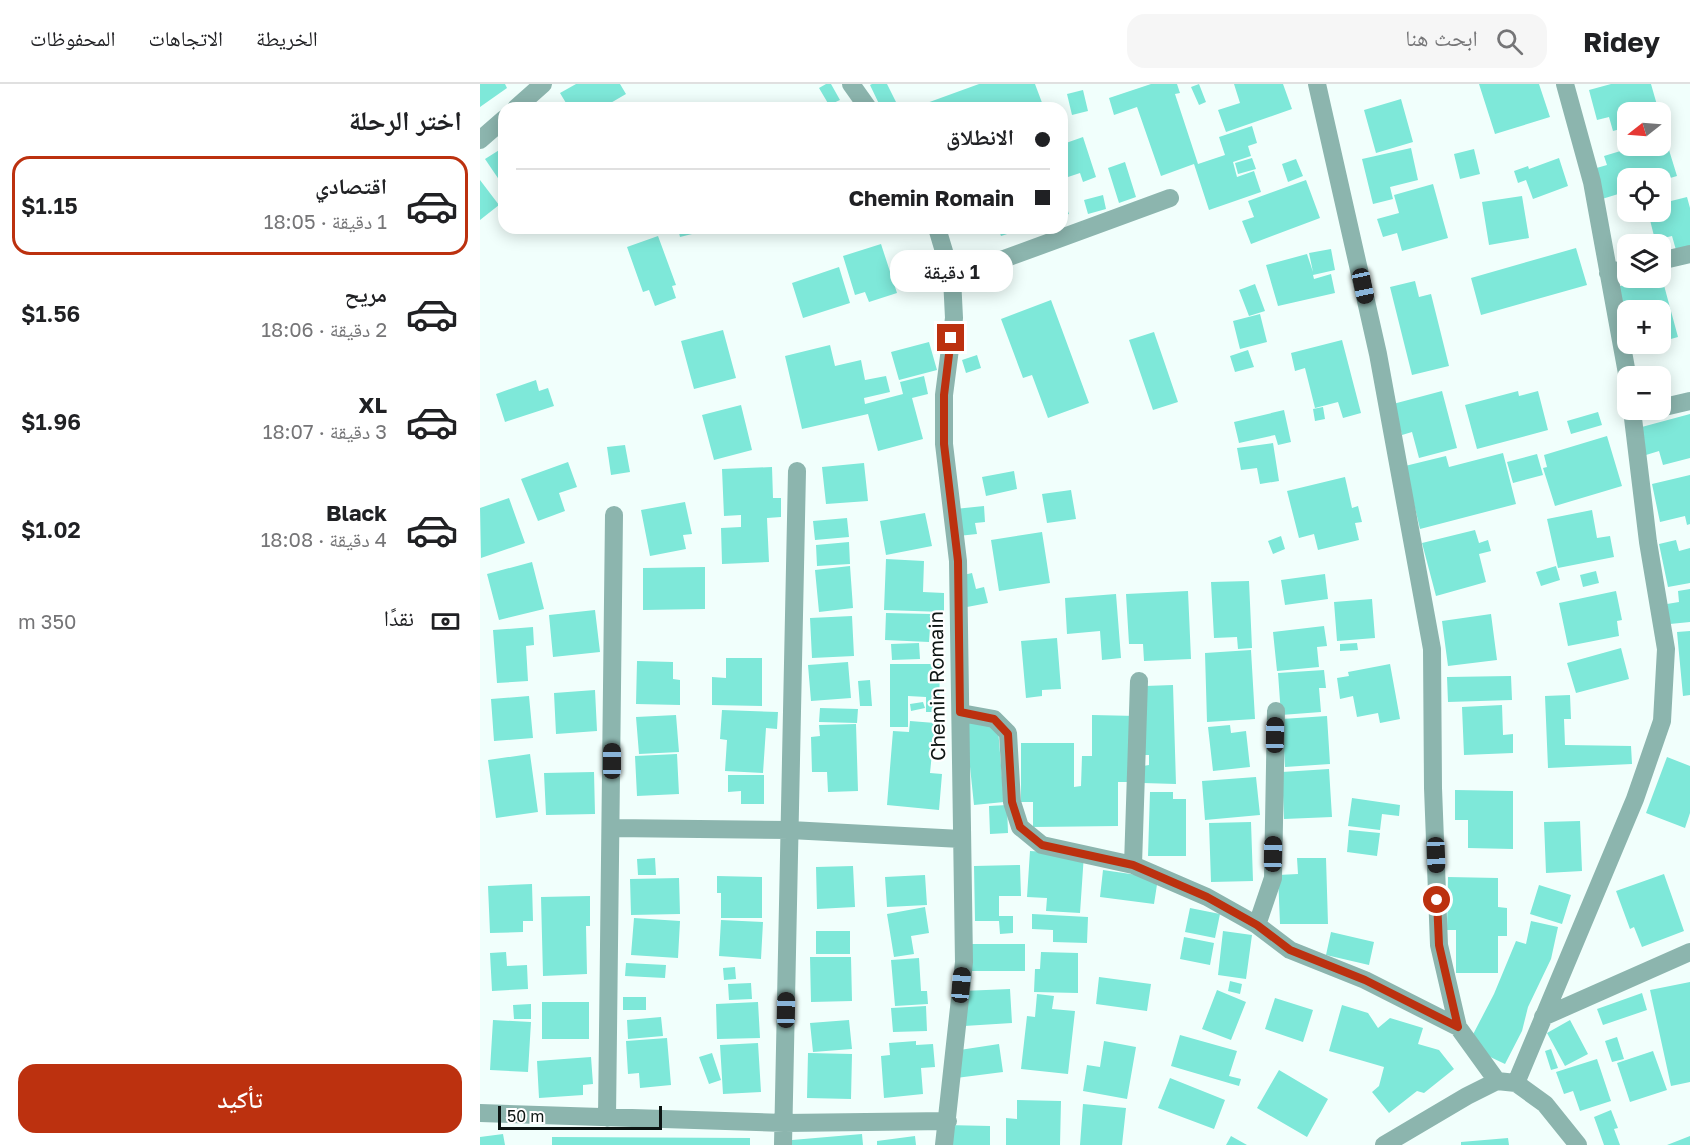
<!DOCTYPE html>
<html lang="ar">
<meta charset="utf-8">
<style>
:root{--surface:#fff;--page:#f6f6f6;--text:#202124;--muted:#757577;--line:#e0e0e0;--accent:#bc310f}
body{margin:0;font-family:"Golos Text","Noto Naskh Arabic",sans-serif;background:var(--page);color:var(--text);direction:rtl;height:100vh;display:flex;flex-direction:column;font-size:22px;white-space:nowrap}
*{box-sizing:border-box;margin:0}
p{font-size:20px;color:var(--muted)}
.icon{flex:none;width:33px;height:33px;fill:none;stroke:currentColor;stroke-width:2;stroke-linecap:round;stroke-linejoin:round}
.map{position:relative;flex:1;overflow:hidden;direction:ltr}
.details{display:flex;flex-direction:column;background:var(--surface);width:480px}
.details>*{flex:none}
.top-card{position:absolute;left:18px;top:18px;width:570px;height:132px;border-radius:18px;box-shadow:0 3px 15px #0003;direction:rtl;display:grid;align-content:center;height:132px;padding:0 18px;background:var(--surface)}
.needle{width:39px;rotate:253deg}
.controls{position:absolute;left:1137px;top:18px;display:grid;gap:12px}
.controls a{display:grid;place-items:center;width:54px;height:54px;border-radius:12px;background:var(--surface);box-shadow:0 3px 15px #0003;font-size:30px}
.scale{position:absolute;left:18px;bottom:15px;width:164px;box-sizing:border-box;padding-left:6px;border:3px solid #0d1513;border-top:0;font-size:16px;line-height:21px;white-space:nowrap;color:#0d1513;-webkit-text-stroke:4px #fff;paint-order:stroke}
.end{position:absolute;width:27px;height:27px;margin:-14px;border:8px solid #bc310f;background:#fff;box-shadow:0 0 0 3px #fff}
.from{border-radius:50%}
.bubble{position:absolute;height:42px;border-radius:18px;background:var(--surface);box-shadow:0 3px 15px #0003;font-size:20px;font-weight:600;line-height:42px;text-align:center;direction:rtl}
.car{position:absolute;width:18px;height:36px;margin:-18px -9px;border-radius:8px;box-shadow:0 0 4px 2px #0007;background:linear-gradient(#222 24%,#8ab4d8 0 40%,#222 0 76%,#8ab4d8 0 86%,#222 0)}
.top-card b{display:flex;align-items:center;gap:21px;height:57px;font-size:22px}
.top-card b+b{border-top:2px solid var(--line)}
.top-card i{width:15px;height:15px;background:var(--text)}
ul{padding:0;list-style:none}
li{display:flex;align-items:center;gap:18px;height:99px;margin:0 12px 9px;padding:0 6px;border:3px solid transparent;border-radius:18px}
li div{flex:1}
li b{display:block;font-size:22px}
li em{font-style:normal;font-weight:600}
li.on{border-color:var(--accent)}
li>.icon{width:54px;height:54px;stroke-width:1.5}
h2{padding:0 18px;font-size:27px;line-height:72px}
.pay{display:flex;align-items:center;gap:15px;height:66px;padding:0 18px;font-size:22px}
.pay p{margin-inline-start:auto}
.action{display:flex;gap:12px;margin-top:auto;padding:12px 18px}
.action a{flex:1;height:69px;border-radius:18px;background:var(--accent);color:#fff;font-size:24px;font-weight:600;line-height:69px;text-align:center}
header{display:flex;align-items:center;gap:36px;box-sizing:border-box;height:84px;padding:0 30px;background:var(--surface);border-bottom:2px solid var(--line)}
header strong{font-size:28px}
nav{display:flex;gap:33px;margin-inline-start:auto;font-size:21px}
.search{width:420px;height:54px;background:var(--page);display:flex;align-items:center;gap:15px;box-sizing:border-box;padding:0 21px;border-radius:18px;color:var(--muted);font-size:22px}
main{display:flex;flex:1;min-height:0}
.map>svg:first-child{display:block}
.building{fill:#7ee8d9}
.lines{fill:none;stroke-linecap:round;stroke-linejoin:round}
.minor{stroke:#8cb5ae;stroke-width:18}
.route{stroke:#bc310f;stroke-width:8}
.labels{text-anchor:middle;stroke-width:4.5;stroke-linejoin:round;paint-order:stroke}
.street-label{font-size:20px;fill:#0d1513;stroke:#fff}
</style>
<header>
<strong>Ridey</strong>
<div class="search"><svg class="icon" aria-label="search" viewBox="0 0 24 24"><circle cx="10" cy="10" r="6"/><path d="M15 15l6 6"/></svg>ابحث هنا</div>
<nav><a>الخريطة</a><a>الاتجاهات</a><a>المحفوظات</a></nav>
</header>
<main>
<div class="map">
<svg width="1210" height="1061" viewBox="0 0 1210 1061">
<rect width="100%" height="100%" fill="#f1fffc"/>
<!-- building -->
<path class="building" d="M0 0H25L27 4 0 23Z
M96 0H140L146 10 122 24H89L80 9Z
M346 0H351L360 16 349 21 339 4Z
M392 0H407L419 24H401L390 1Z
M499 0H555L564 24H519L518 21 511 24H433Z
M671 0H697L700 9 695 10 718 80 745 71 739 53 772 42 777 59 768 62 771 72 753 78 757 93 774 87 781 108 729 126 714 80 681 92 657 23 634 31 629 14Z
M719 0 726 18 719 21 711 3Z
M754 0H803L812 25 746 48 738 26 760 19Z
M999 0H1059L1070 33 1015 50Z
M1131 0H1171L1179 28H1148V43L1133 47 1129 33 1117 36 1109 6Z
M603 6 608 27 592 31 587 10Z
M921 15 933 58 896 69 884 26Z
M582 49 586 59 603 53 616 93 603 98 600 89 582 95Z
M1185 53 1197 92 1180 97V94H1148V107L1122 115 1113 85 1127 81 1124 72 1157 62H1180V54Z
M24 63V103L5 75Z
M931 64 938 96 910 103 913 115 893 120 882 75Z
M994 65 1000 90 980 95 974 70Z
M772 74 776 85 758 90 755 79Z
M1079 74 1088 102 1053 115 1046 96 1038 99 1034 87 1048 82 1049 85Z
M816 75 823 92 808 98 802 80Z
M645 78 656 113 639 119 628 84Z
M0 96 19 121 0 136Z
M826 96 840 134 771 160 762 137 774 133 768 117Z
M953 100 968 154 922 167 917 149 903 153 897 135 919 129 914 111Z
M582 110 589 130 582 132Z
M1185 110 1187 118 1207 113 1210 124V163L1196 166 1192 152 1175 156 1168 128H1180V111Z
M623 111 626 125 608 130 604 116Z
M1042 112 1049 154 1009 161 1002 118Z
M198 144H232V145L200 153Z
M518 144H546L521 152Z
M178 152 196 201 192 202 196 214 175 222 169 206 163 208 147 163Z
M401 160 417 209 389 218 385 208 375 211 363 172Z
M1096 164 1107 201 1001 231 991 194Z
M851 165 855 186 833 191 834 195 851 190 855 209 798 222 786 181 827 170 833 188 829 169Z
M359 183 370 219 323 234 312 199Z
M1170 194H1182L1198 253 1180 258V226H1148V256L1133 204Z
M935 197 939 213 951 210 969 282 932 291 910 203Z
M775 200 785 227 769 232 759 206Z
M571 216 609 319 568 334 552 291 543 294 521 235Z
M780 230 787 258 760 265 753 237Z
M243 246 256 294 214 305 201 257Z
M674 248 698 318 673 326 649 256Z
M862 256 881 329 863 334 858 318 835 324 825 284 815 287 811 269Z
M449 258 457 286 419 296 411 268Z
M1148 260H1171L1149 266Z
M350 261 355 282 381 276 385 296 406 292 410 308 384 314 385 320 423 310 420 298 444 292 448 310 432 314 443 355 398 367 388 330 322 345 305 272Z
M768 266 774 283 755 288 750 272Z
M497 271 501 284 486 289 482 276Z
M56 296 59 307 68 304 74 322 25 338 16 310Z
M962 307 977 364 939 374 932 348 922 351 913 320Z
M1038 307 1039 312 1058 307 1068 346 997 365 985 321Z
M261 321 272 366 234 376 222 331Z
M843 323 845 335 835 337 833 325Z
M804 326 811 358 798 361 795 351 759 359 754 338Z
M1118 328 1122 341 1091 350 1087 337Z
M1210 330V374L1183 381 1179 367 1166 371 1158 344Z
M1127 352 1142 402 1075 422 1063 384 1067 383 1064 371Z
M793 359 799 397 780 400 777 384 761 386 757 364Z
M145 361 150 388 131 391 127 363Z
M1023 369 1036 420 940 445 925 382 966 372 969 383Z
M1057 370 1063 391 1033 399 1027 378Z
M88 378 97 403 79 409 85 427 58 437 41 395Z
M384 379 388 417 346 420 342 383Z
M292 383 293 414H301V433L287 434 289 478 242 480 241 444 261 443V431L244 432 242 385Z
M534 387 537 405 506 412 502 393Z
M1210 391V440L1207 441 1205 432 1180 438 1172 400Z
M865 393 872 424 878 422 882 438 875 439 879 456 838 466 834 450 819 454 807 407Z
M591 406 596 435 567 439 562 410Z
M29 414 45 459 1 474 0 424Z
M205 418 212 450 203 451 206 465 170 472 161 426Z
M504 422 505 438 495 439 497 450 478 452 475 425Z
M1112 426 1117 454 1130 452 1134 473 1078 484 1067 435Z
M445 429 452 462 406 471 400 437Z
M367 434 369 453 335 456 333 437Z
M995 446 999 459 1008 456 1011 467 999 470 1006 498 956 512 942 459Z
M562 448 570 499 519 507 511 456Z
M801 452 805 465 793 470 788 457Z
M1196 456 1199 467 1210 464V499L1188 503 1179 460Z
M369 458 370 480 337 482 336 461Z
M406 475 444 477 443 508 464 509V528L404 526Z
M52 478 64 525 19 536 7 490Z
M370 482 373 524 339 528 335 486Z
M1076 482 1080 496 1061 502 1056 488Z
M225 483V525L163 526V484Z
M1116 487 1119 499 1103 503 1100 491Z
M492 489 496 505 504 503 508 519 487 523 479 492Z
M845 490 848 515 805 521 801 496Z
M769 497 772 564 758 565 757 553 734 554 731 498Z
M1210 505V538L1190 540 1187 520 1199 518 1198 507Z
M708 507 711 575 664 577 663 560H649L646 510Z
M1136 507 1142 536 1137 537 1139 552 1088 562 1079 519Z
M636 510 641 574 622 576 620 547 587 550 585 514Z
M892 515 895 554 857 557 854 518Z
M115 526 120 568 73 573 69 531Z
M406 529 451 530 449 558 405 556Z
M1011 530 1017 576 968 582 962 537Z
M372 532 374 572 332 574 330 534Z
M844 542 847 562 837 563 839 583 797 587 793 548Z
M53 543 54 561 46 562 48 597 17 599 13 546Z
M1210 547V611L1203 612 1197 548Z
M577 554 581 605 562 606V612L546 614 541 557Z
M439 559 440 575 412 576 411 560Z
M877 559 878 566 860 567V560Z
M1141 564 1149 595 1096 609 1087 579Z
M771 566 775 635 727 638 725 569Z
M246 574H282V622L232 621V593L246 594Z
M157 577 193 578V595L200 596V621L156 620Z
M368 578 371 614 331 617 328 581Z
M410 580H460L459 628H446V613L428 612V643H410Z
M910 580 920 635 900 639 898 629 877 633 873 612 860 615 857 594 869 592 868 588Z
M844 586 846 604H839L841 628 801 631 798 589Z
M1031 592 1032 616 968 618 967 593Z
M390 596 392 622H380L378 597Z
M693 601 696 700 663 699V682L669 681V671H663L665 602Z
M115 606 117 647 76 650 74 609Z
M1090 611 1091 635H1084L1085 661 1151 662 1152 680 1068 684 1065 612Z
M49 612 53 654 14 657 11 615Z
M443 618 445 624 431 627 430 620Z
M1022 621 1023 651 1033 650V669L984 671 982 623Z
M340 624 378 625 377 639 339 638Z
M242 626 298 628 297 645 286 644 283 689 245 687 247 656 240 655Z
M196 631 199 668 159 670 156 633Z
M612 631 657 632 656 698H638V742L553 743V718H541V659H594V703L601 702 602 672H612Z
M517 632 524 718 494 721 485 635Z
M847 632 850 680 805 683 802 635Z
M430 637 455 639 450 689 462 690 459 726 407 721 413 647 429 648Z
M376 640 378 707 348 708 347 688H332L331 653 340 652 339 641Z
M750 641 751 649 766 647 770 683 733 687 728 643Z
M50 670 58 728 16 734 8 676Z
M197 670 199 710 157 712 155 672Z
M1187 673 1210 682V729L1205 744 1166 729Z
M849 685 852 733 804 735 802 688Z
M114 688 115 730 66 731 64 689Z
M248 691H284V720H261V707L248 708Z
M776 693 780 731 725 736 722 697Z
M975 706 1033 707V765L988 764V736H975Z
M670 708H693V715H706V772H668Z
M872 714 920 721 919 732 902 730 900 746 868 742Z
M527 721 528 749 510 750 509 722Z
M1100 737 1102 787 1066 789 1064 738Z
M771 738 773 797 731 798 729 739Z
M869 746 900 749 897 772 867 768Z
M550 767 604 770 600 829 566 827 567 814 547 813Z
M175 774 176 791H158L157 775Z
M817 774H846L848 840H800L798 791 818 790Z
M540 781 541 812H519V832H533V849L520 850 519 837H495L494 782Z
M373 782 375 823 337 825 336 783Z
M623 786 678 794 674 820 620 813Z
M1184 790 1204 847 1162 863 1154 843 1150 845 1136 807Z
M445 791 447 821 407 823 405 793Z
M237 792 282 793V834H241V809H237Z
M968 793 1018 794V823L1027 824V852H1018V889H976V846H967Z
M199 794 200 830 151 831 150 795Z
M52 800 53 837H43V848L10 849 8 802Z
M1059 801 1091 811 1082 840 1050 830Z
M110 812V842H106L107 890 63 892 61 813Z
M445 823 449 849 431 852 434 870 414 873 407 830Z
M710 824 740 830 735 854 705 848Z
M552 830 608 833 607 859 573 858V846L552 845Z
M154 834 200 837 198 874 151 871Z
M241 836 283 838 281 875 239 872Z
M1051 837 1078 843 1071 875 1048 923 1042 947 1025 980 987 962 1014 910 1036 857 1046 860Z
M336 847H370V870H336Z
M743 847 772 851 766 895 738 891Z
M851 848 894 858 889 881 846 871Z
M704 853 734 859 730 881 700 875Z
M485 860H545V887H485Z
M26 868 27 882 47 881 48 905 12 907 10 869Z
M561 868 598 869V909L554 908 555 885H560Z
M330 873H371L372 917 331 918Z
M439 874 441 907H447L448 920 415 922 411 876Z
M146 879 186 881 185 894 145 892Z
M255 883 256 895 244 896 243 884Z
M619 893 671 900 667 927 616 920Z
M750 897 762 900 760 910 748 907Z
M1210 898V998L1191 1002 1170 906Z
M271 899 272 915 249 916 248 900Z
M530 905 532 939 484 942 482 907Z
M737 906 766 918 751 956 722 945Z
M1162 909 1167 926 1123 941 1117 925Z
M557 910 574 912 572 925 595 927 588 990 541 985 547 932 555 933Z
M143 913H166V926H143Z
M795 914 833 926 823 958 785 945Z
M62 918H109V955H62Z
M278 918 280 954 237 955 236 920Z
M51 920V935H34L33 921Z
M862 921 888 929 898 944 910 934 943 944 938 960 959 966 974 985 944 1009 937 1007 909 1029 892 1008 899 1002 904 983 849 967Z
M446 922 447 947 413 948 411 924Z
M181 933 183 952 148 955 147 936Z
M13 936 51 938 48 988 10 986Z
M369 936 372 965 333 968 330 939Z
M1090 936 1108 970 1085 982 1067 949Z
M700 951 757 967 749 992 761 995 759 1002 691 982Z
M1137 953 1144 975 1132 978 1125 957Z
M187 954 191 1001 160 1004 159 989 148 990 146 957Z
M436 957V961L453 960 455 983 441 984 443 1010 404 1014 401 972 410 971 409 959Z
M624 957 656 963 647 1015 603 1007 607 981 620 983Z
M278 959 281 1008 243 1010 240 961Z
M519 960 523 988 476 994 473 967Z
M1071 965 1078 984 1071 986 1065 967Z
M1173 967 1187 1006 1150 1018 1137 979Z
M232 969 241 996 229 1000 219 973Z
M328 969 372 970 371 1015 327 1014Z
M111 973 113 1000 103 1001V1011L59 1014 57 977Z
M1117 975 1131 1017 1100 1027 1093 1007 1084 1010 1076 988Z
M799 986 848 1015 827 1053 777 1024Z
M690 994 745 1016 734 1045 678 1024Z
M537 1016 581 1017 580 1061H526V1034L537 1035Z
M603 1020 646 1024 642 1061H600Z
M1131 1026 1138 1044 1134 1045 1140 1061H1124L1114 1033Z
M466 1041 510 1042V1061H466Z
M23 1050 25 1061H0V1053Z
M382 1050 383 1061H312V1056Z
M435 1052 436 1061H397V1057Z
M751 1052 767 1061H746Z
M1210 1052V1061H1187Z
M72 1053 270 1054V1061H72Z
M1028 1054 1029 1061H981V1058Z"/>
<g class="lines">
<!-- minor -->
<path class="minor" d="M371 0 388 24
M837 0 898 270 952 565 953 704 959 861 978 943 1017 997
M1085 0 1112 98 1148 295
M36 24 63 0
M0 56 24 35
M457 144 472 194 474 234 464 311V360L478 477 484 878 464 1061
M1180 177 1210 170
M1128 189 1148 184
M472 194 690 114
M1180 324 1210 317
M481 629 514 635 528 649 532 718 540 743 562 761 653 781 727 813 777 841 810 866 885 896 978 943
M132 744 310 746 481 755
M653 781 659 597
M777 841 793 794 796 627
M1063 933 1210 868
M1036 999 1155 715 1182 637 1186 565 1168 458 1152 326
M0 1029 304 1039 468 1037
M127 1034 134 431
M303 1061 317 387
M904 1061 987 1012 1017 997 1036 999 1065 1020 1098 1061"/>
</g>
<g class="lines">
<!-- route -->
<path class="route" d="M471 254 464 311V360L478 477 480 628 514 635 528 650 532 718 540 743 562 761 653 781 727 813 777 841 810 866 885 896 978 943 959 861 957 816"/>
</g>
<g class="labels">
<!-- street labels -->
<g class="street-label">
<text transform="translate(457 602) rotate(-91)" y="7">Chemin Romain</text>
</g>
</g>
</svg>
<div class="controls">
<a><svg class="needle" viewBox="-14 -14 28 28"><path d="M0-13l5 13h-10z" fill="#e53935"/><path d="M0 13l5-13h-10z" fill="#757577"/></svg></a>
<a><svg class="icon" aria-label="locate" viewBox="0 0 24 24"><circle cx="12" cy="12" r="6"/><path d="M12 2v4M12 18v4M2 12h4M18 12h4"/></svg></a>
<a><svg class="icon" aria-label="layers" viewBox="0 0 24 24"><path d="M12 4l9 5-9 5-9-5zM3 14l9 5 9-5"/></svg></a>
<a>+</a>
<a>−</a>
</div>
<div class="scale">50 m</div>
<i class="end from" style="left:957px;top:816px"></i>
<i class="end" style="left:471px;top:254px"></i>
<div class="bubble" style="left:410px;top:166px;width:123px">1 دقيقة</div>
<i class="car" style="left:883px;top:202px;rotate:168deg"></i>
<i class="car" style="left:795px;top:651px;rotate:1deg"></i>
<i class="car" style="left:132px;top:677px;rotate:0deg"></i>
<i class="car" style="left:793px;top:770px;rotate:1deg"></i>
<i class="car" style="left:956px;top:771px;rotate:178deg"></i>
<i class="car" style="left:481px;top:901px;rotate:5deg"></i>
<i class="car" style="left:306px;top:926px;rotate:1deg"></i>
<div class="top-card">
<b><i class="from"></i>الانطلاق</b>
<b><i></i>Chemin Romain</b>
</div>
</div>
<section class="details">
<h2>اختر الرحلة</h2>
<ul>
<li class="on"><svg class="icon" aria-label="car" viewBox="0 0 24 24"><path d="M5 17H2v-5l4-1 3-4h7l3 4 3 1v5h-3M9 17h6M6 11h13"/><circle cx="7" cy="17" r="2"/><circle cx="17" cy="17" r="2"/></svg><div><b>اقتصادي</b><p>1 دقيقة · 18:05</p></div><em>$1.15</em></li>
<li><svg class="icon" aria-label="car" viewBox="0 0 24 24"><path d="M5 17H2v-5l4-1 3-4h7l3 4 3 1v5h-3M9 17h6M6 11h13"/><circle cx="7" cy="17" r="2"/><circle cx="17" cy="17" r="2"/></svg><div><b>مريح</b><p>2 دقيقة · 18:06</p></div><em>$1.56</em></li>
<li><svg class="icon" aria-label="car" viewBox="0 0 24 24"><path d="M5 17H2v-5l4-1 3-4h7l3 4 3 1v5h-3M9 17h6M6 11h13"/><circle cx="7" cy="17" r="2"/><circle cx="17" cy="17" r="2"/></svg><div><b>XL</b><p>3 دقيقة · 18:07</p></div><em>$1.96</em></li>
<li><svg class="icon" aria-label="car" viewBox="0 0 24 24"><path d="M5 17H2v-5l4-1 3-4h7l3 4 3 1v5h-3M9 17h6M6 11h13"/><circle cx="7" cy="17" r="2"/><circle cx="17" cy="17" r="2"/></svg><div><b>Black</b><p>4 دقيقة · 18:08</p></div><em>$1.02</em></li>
</ul>
<div class="pay"><svg class="icon" aria-label="cash" viewBox="0 0 24 24"><path d="M3 7h18v10H3z"/><circle cx="12" cy="12" r="2"/></svg>نقدًا<p>350 m</p></div>
<div class="action"><a>تأكيد</a></div>
</section>
</main>
